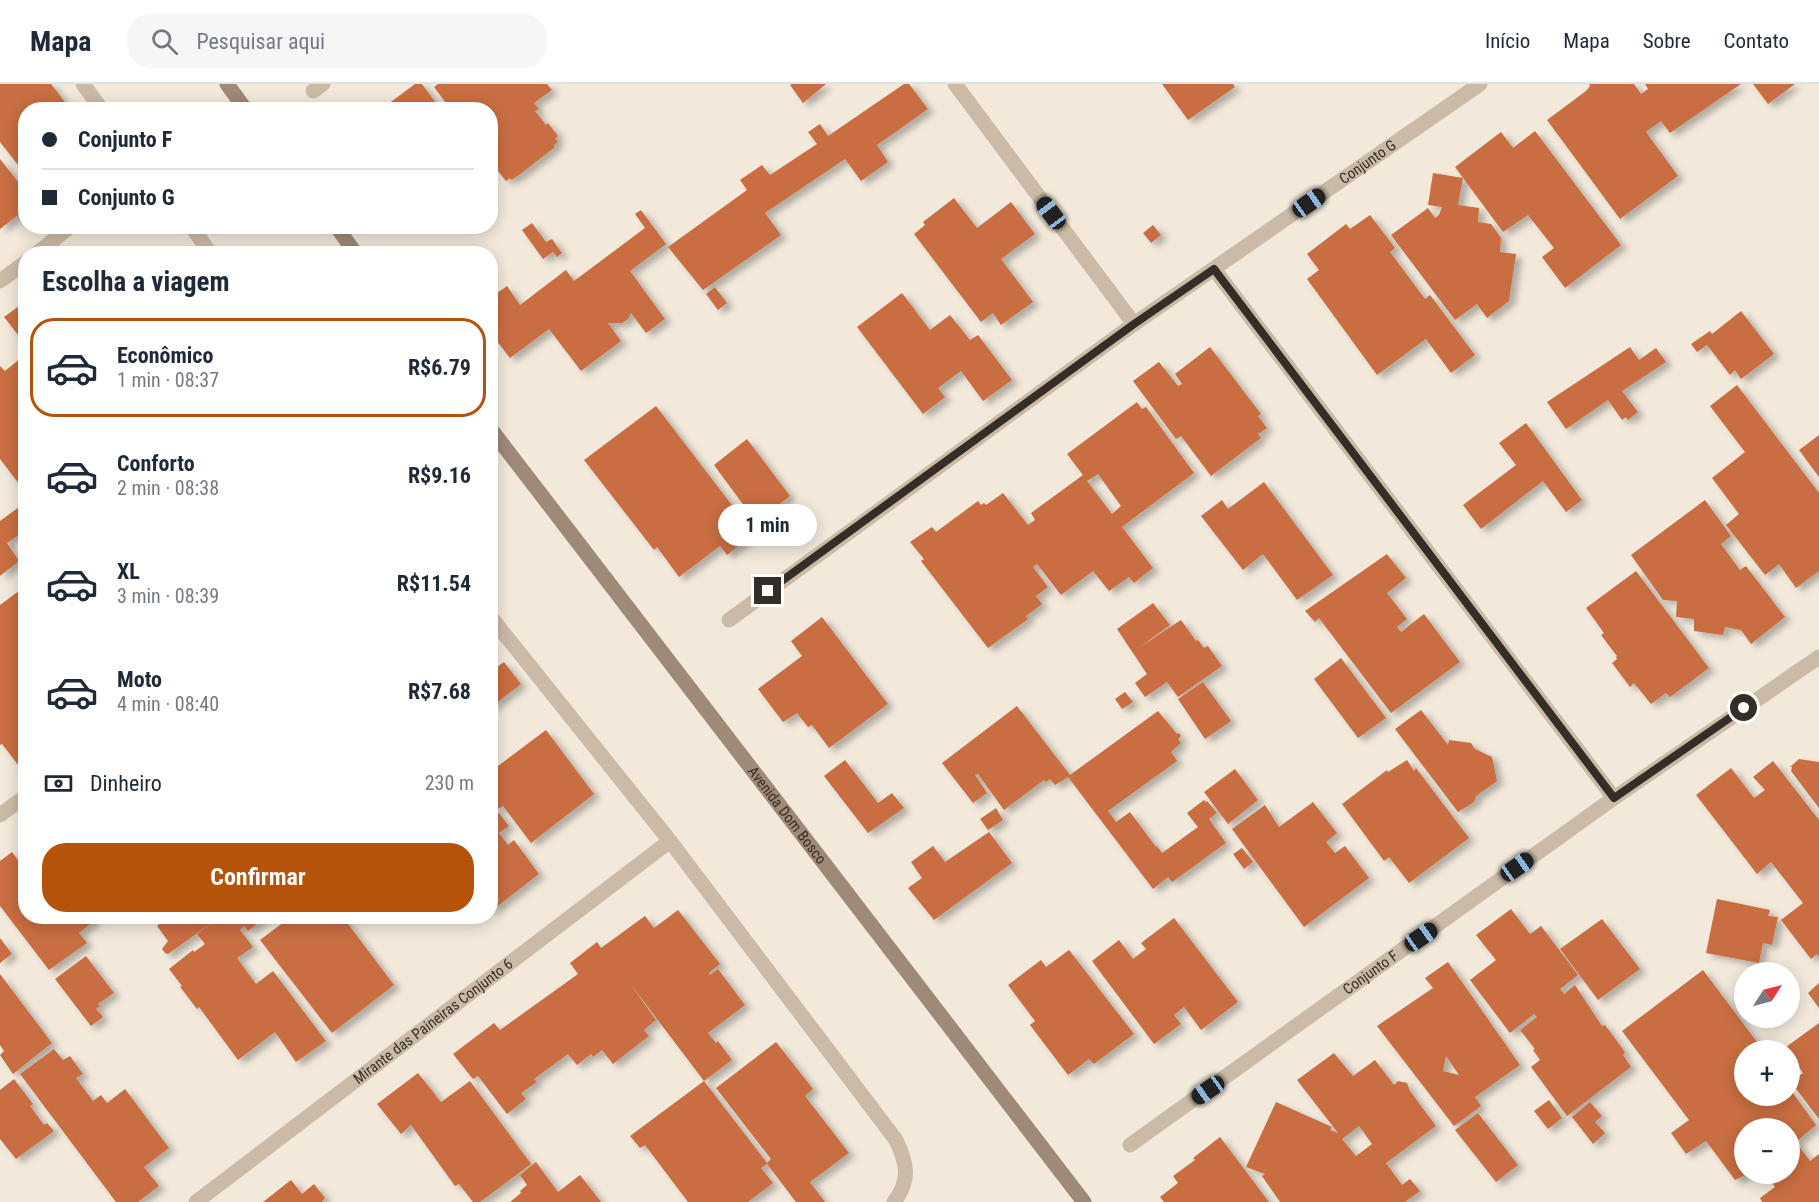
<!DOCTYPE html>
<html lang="pt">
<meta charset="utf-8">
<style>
:root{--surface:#fff;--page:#f6f6f7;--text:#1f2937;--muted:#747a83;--line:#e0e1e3;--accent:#b45309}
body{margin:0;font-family:"Roboto Condensed",sans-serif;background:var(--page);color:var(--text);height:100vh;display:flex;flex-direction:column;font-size:22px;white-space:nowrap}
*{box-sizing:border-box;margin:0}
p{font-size:20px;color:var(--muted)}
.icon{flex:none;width:33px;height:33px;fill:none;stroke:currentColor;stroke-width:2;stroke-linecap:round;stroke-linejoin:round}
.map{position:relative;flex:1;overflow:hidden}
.details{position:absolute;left:18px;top:162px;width:480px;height:678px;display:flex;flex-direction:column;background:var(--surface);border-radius:24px;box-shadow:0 3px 15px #0003}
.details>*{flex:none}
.top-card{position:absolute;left:18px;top:18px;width:480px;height:132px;border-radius:24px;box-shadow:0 3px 15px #0003;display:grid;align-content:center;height:132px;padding:0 24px;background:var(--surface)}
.needle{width:39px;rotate:54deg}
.buttons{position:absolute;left:1734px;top:878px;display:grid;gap:12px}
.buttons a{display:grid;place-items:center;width:66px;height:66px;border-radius:50%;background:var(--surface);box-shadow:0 3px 15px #0003;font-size:30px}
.end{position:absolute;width:27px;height:27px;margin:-14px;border:8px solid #372d27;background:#fff;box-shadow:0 0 0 3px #fff}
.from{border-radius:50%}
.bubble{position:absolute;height:42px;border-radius:21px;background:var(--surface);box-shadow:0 3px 15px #0003;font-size:20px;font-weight:700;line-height:42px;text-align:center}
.car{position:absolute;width:18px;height:36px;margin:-18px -9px;border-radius:8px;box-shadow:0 0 4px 2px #0007;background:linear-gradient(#222 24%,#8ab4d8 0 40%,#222 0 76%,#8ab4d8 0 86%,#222 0)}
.top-card b{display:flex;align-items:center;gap:21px;height:57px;font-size:22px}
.top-card b+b{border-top:2px solid var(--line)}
.top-card i{width:15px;height:15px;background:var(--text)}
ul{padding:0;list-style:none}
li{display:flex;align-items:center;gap:18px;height:99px;margin:0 12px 9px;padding:0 12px;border:3px solid transparent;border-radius:24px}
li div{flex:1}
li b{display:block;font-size:22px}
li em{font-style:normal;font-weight:700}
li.on{border-color:var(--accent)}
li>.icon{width:54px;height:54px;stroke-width:1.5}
h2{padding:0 24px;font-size:27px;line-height:72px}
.pay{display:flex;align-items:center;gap:15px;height:66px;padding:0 24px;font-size:22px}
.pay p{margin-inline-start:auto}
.action{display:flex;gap:12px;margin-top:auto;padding:12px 24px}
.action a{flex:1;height:69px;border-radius:24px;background:var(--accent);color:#fff;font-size:24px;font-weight:700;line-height:69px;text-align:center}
header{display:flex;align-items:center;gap:36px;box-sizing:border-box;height:84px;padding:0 30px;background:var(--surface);border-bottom:2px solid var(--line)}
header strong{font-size:28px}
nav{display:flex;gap:33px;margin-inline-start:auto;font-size:21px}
.search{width:420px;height:54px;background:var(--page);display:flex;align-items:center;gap:15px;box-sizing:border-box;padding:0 21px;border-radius:24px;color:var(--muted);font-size:22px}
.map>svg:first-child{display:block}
.building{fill:#c96e42;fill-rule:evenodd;filter:url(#shadow)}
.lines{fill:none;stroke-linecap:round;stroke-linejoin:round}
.street{stroke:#cbbaa6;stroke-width:15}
.secondary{stroke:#9f8977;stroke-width:15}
.route{stroke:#372d27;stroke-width:8}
.labels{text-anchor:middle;stroke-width:4.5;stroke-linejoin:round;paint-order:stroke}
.street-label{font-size:15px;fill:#372d27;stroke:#faf3e7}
</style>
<header>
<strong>Mapa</strong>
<div class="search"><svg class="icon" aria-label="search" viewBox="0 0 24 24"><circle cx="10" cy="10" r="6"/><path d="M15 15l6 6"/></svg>Pesquisar aqui</div>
<nav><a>Início</a><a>Mapa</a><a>Sobre</a><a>Contato</a></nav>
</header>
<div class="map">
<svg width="1819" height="1118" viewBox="0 0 1819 1118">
<defs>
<filter id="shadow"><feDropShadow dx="6" dy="4" stdDeviation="3" flood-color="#0004"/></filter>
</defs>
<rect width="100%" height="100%" fill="#f2e9db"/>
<!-- building -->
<path class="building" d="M0 0H51L71 26H26V91L0 58Z
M415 0H422L441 26H380Z
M438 0H547L552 6 534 19 539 25 535 27 546 41 548 39 558 52 555 55 558 58 554 61 555 63 519 91 511 96 510 94 506 97 490 77V26H451L434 3Z
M792 0H826L803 19 790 1Z
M904 0H909L928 25 877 61 888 78 861 97 845 75 765 129 781 151 703 206 668 163 747 106 740 96 762 81 770 91 817 60 808 48 820 40 828 52Z
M1162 0H1233L1235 3 1188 36Z
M1589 0H1634L1641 10 1648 5 1645 0H1741L1670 49 1661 37 1646 48 1678 92 1620 135 1547 36 1586 7 1590 2Z
M1753 0H1795L1768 20Z
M1535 47 1621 161 1565 204 1542 173 1554 164 1528 131 1503 148 1455 83 1501 48 1513 64Z
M0 75 26 108V125L0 145Z
M1433 89 1463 94 1458 121 1479 124 1478 138 1491 140 1501 154 1500 168 1516 170 1509 217 1487 234 1477 220 1455 236 1391 151 1428 124 1435 134 1439 131 1442 123 1428 121Z
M954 114 977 144 1011 118 1035 150 1001 175 1033 218 1001 241 993 229 981 238 914 150 925 141 923 138Z
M641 126 666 160 630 187 665 235 646 249 631 229 628 235 622 239H608L621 257 581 287 549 245 510 274 490 248V214L507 202 520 221 566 186 574 197 645 144 635 130Z
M1370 131 1395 164 1390 168 1425 215 1430 211 1475 271 1451 289 1426 255 1377 291 1307 195 1319 186 1307 170 1346 140 1350 145Z
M532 139 546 158 552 155 562 169 557 173 553 168 543 175 522 146Z
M1153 141 1161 151 1151 159 1143 149Z
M715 203 727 219 718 226 706 210Z
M902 209 930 246 950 231 970 256 978 251 1012 296 983 317 961 287 938 304 945 313 923 330 857 243Z
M26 217V261L4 233Z
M1741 227 1774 270 1741 295 1735 286 1730 291 1707 261 1697 268 1691 260 1710 247 1712 250Z
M1210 263 1261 330 1258 332 1267 344 1258 350 1261 354 1211 392 1181 352 1176 355 1133 297 1159 278 1178 302 1182 300 1175 290Z
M1630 263 1639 276 1656 264 1666 278 1622 307 1638 328 1628 336 1626 333 1622 336 1608 316 1566 345 1547 318Z
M21 274 26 280V403L23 405 0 375V282L5 287Z
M1737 301 1819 409V487L1796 504 1779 480 1765 491 1726 441 1739 430 1712 394 1745 368 1710 322Z
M1137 318 1142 325 1146 323 1194 389 1122 443 1153 484 1134 499 1129 493 1109 507 1093 487 1061 511 1037 480 1033 483 1048 503 1036 512 1042 520 1026 532 1028 535 988 564 921 477 924 475 910 458 932 443 936 448 978 417 981 421 984 419 986 421 1003 409 1028 441 1035 436 1031 429 1083 391 1067 370ZM1098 390 1121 422 1112 430 1087 397Z
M656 322 754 450 727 471 720 462 679 493 657 463 654 466 584 376Z
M1526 339 1582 416 1566 428 1543 397 1481 445 1463 421 1516 381 1499 359Z
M1819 351V393L1799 366Z
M747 355 790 412 756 438 714 381Z
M1264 398 1333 491 1297 516 1263 470 1243 486 1201 432 1222 416 1228 425Z
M1705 416 1731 452 1721 460 1740 486 1746 482 1785 533 1751 560 1741 546 1725 543 1723 551 1694 547V535L1676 533 1677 517 1663 516 1631 471Z
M26 418V446L7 459 19 477 0 492V437Z
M1387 470 1406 494 1387 509 1407 535 1397 543 1401 548 1424 530 1460 578 1391 629 1319 534 1315 538 1305 527Z
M1636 487 1709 584 1670 613 1666 609 1651 620 1634 599 1630 603 1612 579 1617 575 1616 573 1617 572 1601 551 1604 549 1586 524Z
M23 504 26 507V677L19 682 2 660 0 661V521Z
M1153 519 1170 541 1137 565 1181 536 1196 557 1198 556 1204 564 1208 562 1222 582 1178 613 1167 598 1145 613 1135 599 1147 590 1117 545Z
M822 533 888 620 829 664 812 641 808 643 797 629 783 638 758 605 802 572 791 557Z
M1341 574 1386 634 1358 654 1314 595Z
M504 578 521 600 490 624V588Z
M1203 598 1231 637 1205 655 1178 615Z
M1125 608 1133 618 1122 625 1115 615Z
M1017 622 1070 691 1158 627 1177 650 1179 649 1181 652 1178 655 1181 659 1171 668 1177 677 1108 727 1116 738 1130 728 1156 763 1157 762 1162 769 1198 743 1187 729 1204 716 1206 718 1207 717 1217 729 1209 735 1226 759 1172 798 1168 793 1153 805 1068 693 1055 701 1050 695 1046 698 1044 696 1004 726 978 690 975 691 987 709 973 719 942 679Z
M1421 626 1448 661 1449 656 1471 659 1475 665 1492 673 1497 697 1476 712 1474 718 1458 728 1395 645Z
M546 646 594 710 531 759 503 722 498 725 490 715V688Z
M1799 675 1819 678V724L1791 687 1792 683H1790Z
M845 676 878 719 892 709 904 724 868 749 824 692Z
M1407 676 1414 687 1416 684 1469 754 1409 799 1389 773 1384 777 1342 720 1387 686 1388 688Z
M1773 677 1819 736V873L1817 870 1811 875 1781 836 1803 819 1771 778 1757 790 1696 711 1731 684 1754 714 1765 706 1753 693Z
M1235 685 1258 716 1228 740 1204 708Z
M490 718 509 742 499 749 508 761 514 756 539 790 490 828Z
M1313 718 1337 749 1326 758 1335 769 1345 762 1369 794 1304 843 1232 745 1265 721 1279 743Z
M996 724 1003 736 988 746 980 735Z
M989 748 1012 779 934 836 908 804 922 794 911 778 933 762 945 778Z
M1242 764 1253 778 1244 785 1233 770Z
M12 768 18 776 26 770V832H96L93 835 94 837 79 849 87 859 49 886 0 822V777Z
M1717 815 1770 826 1768 832 1778 833 1772 861 1763 859 1759 879 1706 869Z
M1511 825 1530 850 1541 842 1578 891 1560 905 1564 910 1575 901 1602 942 1605 941 1625 968 1623 971 1631 983 1567 1032 1531 983 1540 976 1533 966 1535 965 1520 946 1537 933 1534 930 1510 949 1470 896 1496 876 1476 851Z
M678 826 720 880 709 889 710 891 718 885 745 921 708 949 716 959 718 957 732 976 704 997 629 898 656 936 644 946 649 952 613 980 602 966 593 973 591 970 577 981 568 970 534 995 537 998 521 1009 526 1015 507 1030 478 992 473 995 453 970 494 939 500 946 578 890 570 879 597 858 601 864 645 832 654 844Z
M169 832H267L248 847 244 842 240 846 253 863 237 874 256 900 273 887 326 957 296 978 275 948 238 976 199 923 197 925 184 908 180 903 182 902 169 885 193 866 194 868 205 860 197 850 217 835 168 870 165 869 162 865 168 857 157 842Z
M292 832H342L394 901 332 949 260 856Z
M1174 834 1238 918 1201 946 1184 923 1174 931 1181 940 1154 960 1092 877 1119 856 1133 875 1146 865 1141 859Z
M1602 835 1640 885 1598 916 1560 865Z
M0 854 12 870 0 879Z
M1069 866 1134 950 1094 980 1089 975 1068 991 1030 941 1035 937 1008 901 1041 876 1046 883Z
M86 872 114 909 98 920 100 922 96 925 103 933 91 942 55 895Z
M1448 878 1520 981 1475 1013 1481 1022 1454 1042 1377 942 1433 904 1425 894ZM1446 972 1459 991 1443 987Z
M1703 886 1763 966H1744V1011H1790V1005L1816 1041 1796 1058 1810 1077 1819 1070V1118H1762L1760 1114 1775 1103 1765 1089H1790V1044H1744V1089H1749L1735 1096 1706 1057 1686 1070 1671 1049 1689 1036 1622 947Z
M0 890 52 959 13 990 0 971 4 967 0 961Z
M1819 899V924L1808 909Z
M1819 939V1035L1791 998 1803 989 1786 963Z
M776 958 813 1005 805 1012 849 1069 810 1098 825 1118H796L767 1080 761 1084 773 1099 748 1118H688L645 1061 640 1064 630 1052 704 997 767 1079 771 1075 716 1004Z
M54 965 63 976 70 972 83 990 76 994 93 1017 101 1011 107 1019 125 1005 169 1064 144 1083 159 1102 138 1118H116L20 990Z
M1334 969 1353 992 1375 976 1394 1001 1398 997 1407 999 1410 1007 1436 1042 1386 1079 1402 1101 1410 1095 1420 1107 1405 1118H1280L1262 1092 1265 1090 1246 1083 1276 1018 1332 1043 1330 1046 1338 1049 1297 996ZM1359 1042 1372 1060 1356 1072 1342 1055Z
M418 989 441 1018 470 997 531 1080 480 1118H473L459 1100 455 1102 411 1041 401 1050 377 1020Z
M14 995 33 1020 30 1022 44 1041 47 1039 54 1047 16 1075 0 1055V1006Z
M1549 1016 1562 1034 1548 1045 1534 1027Z
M1590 1018 1602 1032 1595 1038 1605 1049 1593 1060 1572 1033Z
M1478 1029 1518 1081 1496 1098 1455 1046Z
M1220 1053 1269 1118H1164L1160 1113 1178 1099 1173 1092 1195 1076 1193 1074Z
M536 1078 558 1108 580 1091 601 1118H510L521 1109 520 1107 527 1101 520 1091Z
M291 1096 302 1110 314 1100 325 1114 322 1118H263Z"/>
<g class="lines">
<!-- street -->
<g class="street">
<path d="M83 0 102 26"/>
<path d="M955 0 1134 240"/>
<path d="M313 7 323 0"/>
<path d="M191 142 211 170"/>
<path d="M36 170 71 142"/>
<path d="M1214 185 1614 714"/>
<path d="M0 197 26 178"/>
<path d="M490 532 670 757 896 1056C907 1079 911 1096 894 1118"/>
<path id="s1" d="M729 536 1134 240 1480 0"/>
<path d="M0 731 26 712"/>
<path id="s2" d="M1130 1061 1614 714 1819 573"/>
<path id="s3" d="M196 1118 670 757"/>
</g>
<!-- secondary -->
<g class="secondary">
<path d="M227 0 246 26"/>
<path d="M336 142 356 170"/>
<path id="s4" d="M490 344 1084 1118"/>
</g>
</g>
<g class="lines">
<!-- route -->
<path class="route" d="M768 507 1134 240 1214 185 1614 714 1744 624"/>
</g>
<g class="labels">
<!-- street labels -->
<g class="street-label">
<text dy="5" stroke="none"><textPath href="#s1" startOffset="786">Conjunto G</textPath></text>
<text dy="5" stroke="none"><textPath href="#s4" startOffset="488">Avenida Dom Bosco</textPath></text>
<text dy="5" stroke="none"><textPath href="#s2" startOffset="296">Conjunto F</textPath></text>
<text dy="5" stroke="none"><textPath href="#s3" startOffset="298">Mirante das Paineiras Conjunto 6</textPath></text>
</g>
</g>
</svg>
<div class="buttons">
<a><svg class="needle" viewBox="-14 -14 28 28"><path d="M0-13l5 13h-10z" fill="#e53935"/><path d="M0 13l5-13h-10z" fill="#747a83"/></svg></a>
<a>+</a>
<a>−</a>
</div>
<i class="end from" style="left:1744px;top:624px"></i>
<i class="end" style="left:768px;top:507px"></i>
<div class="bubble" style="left:718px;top:420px;width:99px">1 min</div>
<i class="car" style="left:1309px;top:119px;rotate:55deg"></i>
<i class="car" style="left:1051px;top:129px;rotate:323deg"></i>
<i class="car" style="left:1517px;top:783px;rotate:55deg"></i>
<i class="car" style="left:1421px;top:853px;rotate:55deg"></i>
<i class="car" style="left:1208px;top:1006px;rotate:235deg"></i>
<div class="top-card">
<b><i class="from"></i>Conjunto F</b>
<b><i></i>Conjunto G</b>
</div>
<section class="details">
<h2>Escolha a viagem</h2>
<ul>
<li class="on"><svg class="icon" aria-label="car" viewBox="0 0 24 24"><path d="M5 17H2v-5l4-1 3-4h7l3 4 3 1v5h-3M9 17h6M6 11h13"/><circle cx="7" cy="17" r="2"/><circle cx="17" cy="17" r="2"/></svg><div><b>Econômico</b><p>1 min · 08:37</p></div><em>R$6.79</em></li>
<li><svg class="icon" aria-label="car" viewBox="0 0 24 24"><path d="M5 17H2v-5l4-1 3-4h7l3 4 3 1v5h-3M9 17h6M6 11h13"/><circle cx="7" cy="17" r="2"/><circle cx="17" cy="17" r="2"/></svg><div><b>Conforto</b><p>2 min · 08:38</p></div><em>R$9.16</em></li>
<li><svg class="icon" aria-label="car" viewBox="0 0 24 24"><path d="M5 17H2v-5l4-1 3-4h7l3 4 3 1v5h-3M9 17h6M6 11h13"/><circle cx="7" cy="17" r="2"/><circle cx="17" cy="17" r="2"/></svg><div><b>XL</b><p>3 min · 08:39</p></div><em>R$11.54</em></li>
<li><svg class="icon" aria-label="car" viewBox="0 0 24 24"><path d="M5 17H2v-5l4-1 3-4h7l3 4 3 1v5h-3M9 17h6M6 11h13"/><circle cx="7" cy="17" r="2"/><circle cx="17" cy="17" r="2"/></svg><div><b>Moto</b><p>4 min · 08:40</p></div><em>R$7.68</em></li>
</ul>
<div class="pay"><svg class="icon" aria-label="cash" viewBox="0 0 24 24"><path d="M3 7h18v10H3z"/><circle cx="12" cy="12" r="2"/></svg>Dinheiro<p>230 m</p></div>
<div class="action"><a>Confirmar</a></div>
</section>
</div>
